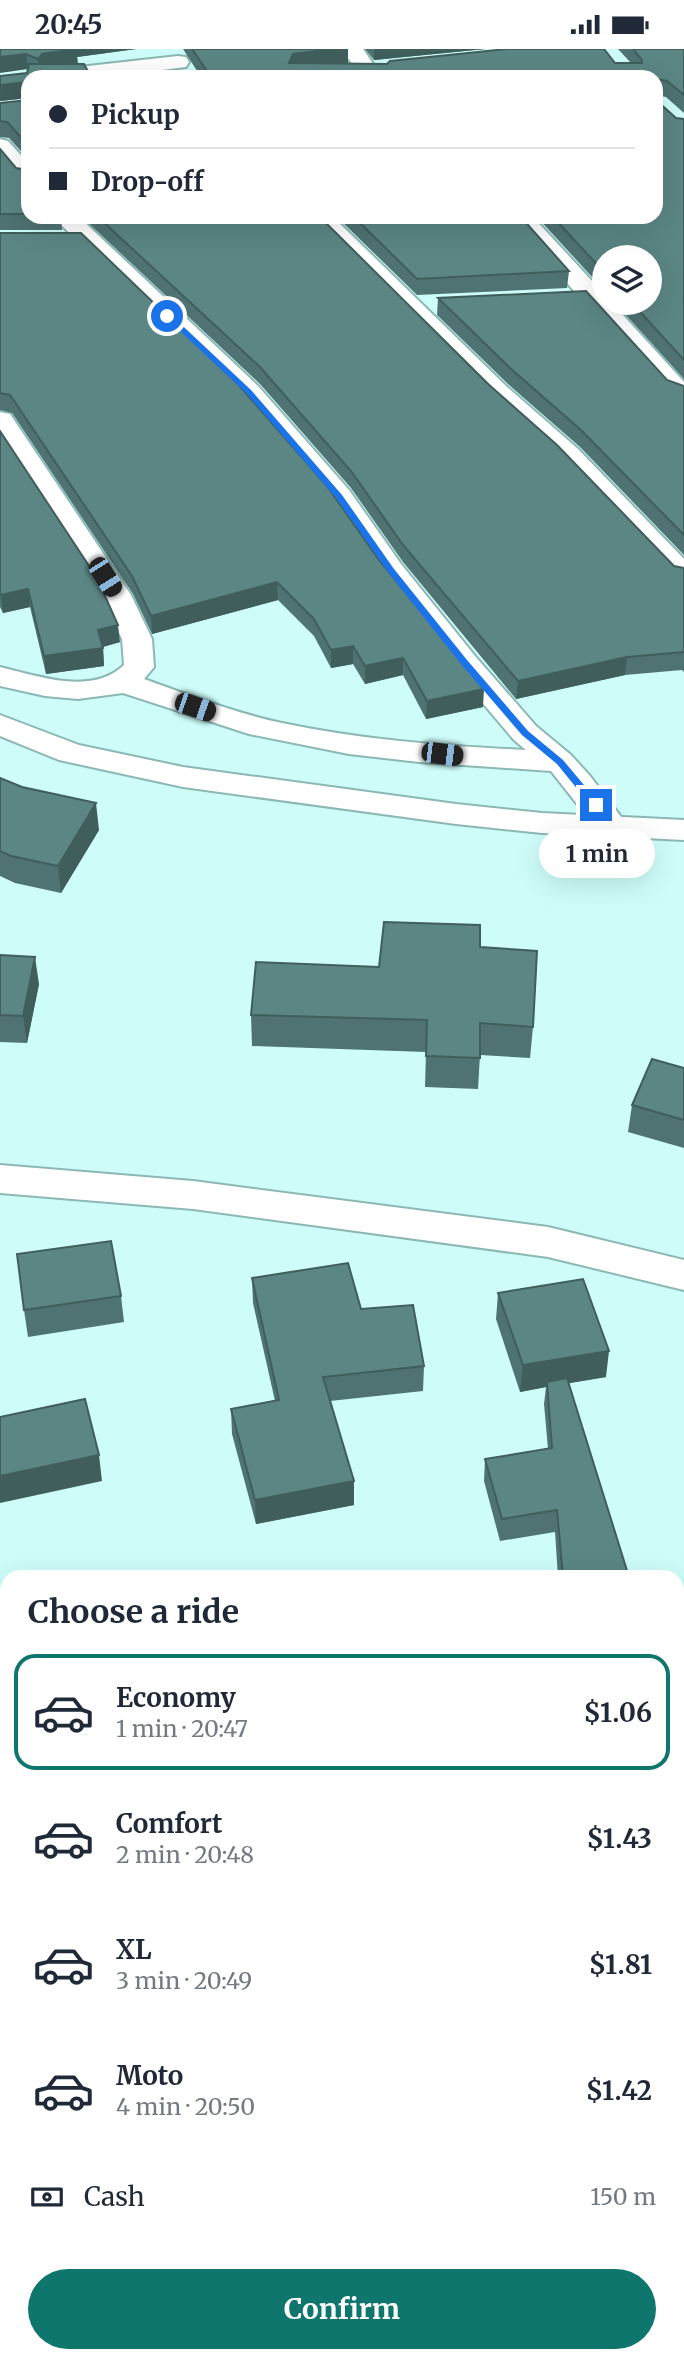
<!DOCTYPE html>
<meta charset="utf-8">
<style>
:root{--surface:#fff;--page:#f6f6f7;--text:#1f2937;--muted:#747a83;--line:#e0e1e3;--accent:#0f766e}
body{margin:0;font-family:Merriweather,serif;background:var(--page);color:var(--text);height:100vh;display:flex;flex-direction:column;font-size:26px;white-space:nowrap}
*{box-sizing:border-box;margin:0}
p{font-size:23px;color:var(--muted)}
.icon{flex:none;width:38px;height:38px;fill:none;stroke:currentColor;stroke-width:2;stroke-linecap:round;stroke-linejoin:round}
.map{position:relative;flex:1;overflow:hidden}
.drawer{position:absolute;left:0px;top:1521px;width:684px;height:793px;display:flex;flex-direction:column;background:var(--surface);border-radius:21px 21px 0 0;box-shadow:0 7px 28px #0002}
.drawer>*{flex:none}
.guide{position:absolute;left:21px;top:21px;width:642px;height:154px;border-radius:21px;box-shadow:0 7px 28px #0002;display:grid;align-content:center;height:154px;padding:0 28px;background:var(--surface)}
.controls{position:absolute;left:592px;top:196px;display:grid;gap:14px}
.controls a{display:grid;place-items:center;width:70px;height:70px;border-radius:50%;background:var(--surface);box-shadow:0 7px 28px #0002;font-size:35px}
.end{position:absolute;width:32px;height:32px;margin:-16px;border:9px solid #1a73e8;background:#fff;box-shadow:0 0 0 4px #fff}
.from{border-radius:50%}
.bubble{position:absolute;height:49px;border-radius:24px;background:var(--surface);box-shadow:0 7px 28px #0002;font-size:23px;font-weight:700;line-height:49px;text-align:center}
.car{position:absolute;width:21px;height:42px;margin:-21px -10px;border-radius:9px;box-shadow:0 0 5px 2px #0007;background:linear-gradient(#222 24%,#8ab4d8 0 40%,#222 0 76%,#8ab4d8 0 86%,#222 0)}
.guide b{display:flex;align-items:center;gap:24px;height:66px;font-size:26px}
.guide b+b{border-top:2px solid var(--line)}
.guide i{width:18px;height:18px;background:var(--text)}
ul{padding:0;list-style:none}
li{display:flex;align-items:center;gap:21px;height:116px;margin:0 14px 10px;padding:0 14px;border:4px solid transparent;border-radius:21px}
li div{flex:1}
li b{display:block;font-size:26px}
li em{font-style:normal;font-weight:700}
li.on{border-color:var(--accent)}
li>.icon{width:63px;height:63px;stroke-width:1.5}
h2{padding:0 28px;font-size:32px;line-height:84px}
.pay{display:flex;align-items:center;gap:18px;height:77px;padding:0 28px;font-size:26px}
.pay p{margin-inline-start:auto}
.primary-button{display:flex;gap:14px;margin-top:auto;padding:14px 28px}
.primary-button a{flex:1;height:80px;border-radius:42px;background:var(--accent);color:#fff;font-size:28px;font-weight:700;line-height:80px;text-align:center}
.status{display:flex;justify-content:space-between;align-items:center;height:49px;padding:0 35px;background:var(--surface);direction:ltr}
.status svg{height:19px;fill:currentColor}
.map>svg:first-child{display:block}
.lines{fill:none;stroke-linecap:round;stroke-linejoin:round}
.minor-casing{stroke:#8bb8b5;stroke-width:4}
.tertiary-casing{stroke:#8bb8b5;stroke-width:4}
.minor{fill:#fff;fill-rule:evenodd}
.tertiary{fill:#fff;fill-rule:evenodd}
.wall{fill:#4e7372}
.shaded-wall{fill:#405e5c}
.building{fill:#5b8684;stroke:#405e5c;stroke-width:2}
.route{fill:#1a73e8}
</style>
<div class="status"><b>20:45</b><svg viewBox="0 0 49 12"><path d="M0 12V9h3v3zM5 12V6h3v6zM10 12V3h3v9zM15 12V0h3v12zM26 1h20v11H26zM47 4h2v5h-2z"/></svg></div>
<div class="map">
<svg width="684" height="2312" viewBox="0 0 684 2312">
<rect width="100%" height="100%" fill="#cefdf9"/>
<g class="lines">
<defs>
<path id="minor" d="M341 0H363L374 16 387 28H362Z
M178 7 186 8 189 13 186 18 107 28H41L44 23 52 21Z
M0 90 8 92 28 114V135L20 133 0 111Z
M53 168H79L258 337 349 441 401 515 475 607 536 677 571 706 590 727 628 777 624 784 612 787 600 784 551 722 419 713 349 705 249 685 123 644 78 650 45 647 0 637V618C38 627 92 647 124 616L122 590 101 546 0 391V363L10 365 131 546 152 590 154 618 144 630C189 646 235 664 282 674 362 691 445 697 526 701L514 691 453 619 381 527 329 453 240 349Z
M307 168H333L507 338 578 400 684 510V536L674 533 558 412 489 350Z
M508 168H533L604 245V254H612L684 333V353L667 346Z
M0 1116 193 1132 548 1178 684 1211V1241L548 1208 193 1160 0 1144Z
M0 1559H7V1597H0Z
M677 1679 684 1681V1723L677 1721Z
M0 2173 7 2174V2228L0 2227Z
M463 2306H525L527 2312H466Z"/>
<path id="tertiary" d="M0 666 79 696 183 718 456 755 542 764 684 771V791L542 784 456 775 183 738 59 711 0 687Z"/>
</defs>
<!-- minor casing -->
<use href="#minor" class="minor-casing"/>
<!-- tertiary casing -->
<use href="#tertiary" class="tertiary-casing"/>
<!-- minor -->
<use href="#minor" class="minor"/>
<!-- tertiary -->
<use href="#tertiary" class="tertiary"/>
</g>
<!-- wall -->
<path class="wall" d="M0 0H136L77 8 78 15 28 49 0 52V27L27 24 28 20Z
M183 0H348V14L341 15 631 14 618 0H684V64L666 48 656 46V28H201Z
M365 0H485L374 11Z
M28 51V110L9 89 0 88V54Z
M676 69 684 70V330L615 254H649L604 208V241L537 168H656Z
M0 100 16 119 28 121V120V168H61L62 181H0Z
M82 168H320L674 517 684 519V623L682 621 625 626 516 650 403 513 351 439 260 335Z
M337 168H521L569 222 567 239 417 246Z
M0 184 483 658 426 670 403 626 365 635 353 615 331 619 314 587 278 551 152 585 133 545 12 364 0 361Z
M438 249 684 337V506L580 398 509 336 437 266Z
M0 382 120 593 103 598 104 617 46 625 30 558 3 564 0 558Z
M0 729 99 781 61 844 15 834 0 827Z
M480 898 533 978 530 1009 480 1006 478 1040 425 1038 426 1003 252 997 251 966Z
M0 906 39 935 27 994 0 993Z
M684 1019V1099L628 1083 632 1056Z
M252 1229 361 1260 424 1317 423 1342 330 1352 354 1456 256 1475 232 1385 231 1360 275 1352 253 1254Z
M498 1244 606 1328 568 1334 629 1528H558L555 1483 500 1492 484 1432 485 1410 548 1400 544 1355 546 1338 520 1343 496 1270Z
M121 1247 124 1273 28 1288 24 1261Z
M684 2030V2048L679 2045Z"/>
<!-- shaded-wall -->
<path class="shaded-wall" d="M73 0H136L77 8 78 15 39 26 38 10 42 5Z
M333 0H348V14L293 20 289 14 293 5Z
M374 0H485L374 11Z
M26 5 28 20 0 24V8Z
M28 33V49L0 52V36Z
M277 533 278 551 152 585 151 567Z
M28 540 30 558 3 564 1 546Z
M118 576 120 593 99 599 98 581Z
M353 597V615L331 619V601Z
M103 599 104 617 46 625 44 607Z
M627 608 625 626 516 650 518 632Z
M403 609V626L365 635V617Z
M484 640 483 658 426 670 427 652Z
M96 754 99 781 61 844 58 817Z
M35 908 39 935 27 994 23 967Z
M609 1302 606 1328 547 1338V1333L546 1338 520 1343 523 1316Z
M99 1406 102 1432 0 1454V1427Z
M354 1432V1456L256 1475 255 1451Z"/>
<!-- building -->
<path class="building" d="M0 0H76L42 5 38 10 26 5 0 8Z
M192 0H333L293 5 289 14 387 15 390 12 507 0H604L615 14H642V11L633 0H684V46L667 32 656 30V28H211Z
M29 15H84L91 28H28V33L0 36V27L27 24Z
M28 51V96L7 73 0 72V54Z
M656 51 676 69 684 70V311L632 254H649V208H604V223L553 168H656Z
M0 100 16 119 28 121V120V165H0Z
M98 168H320L488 335 557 396 674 517 684 519V603L627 608 518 632 403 496 351 422 260 318Z
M354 168H521L569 222 417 230Z
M0 184H81L237 334 327 437 379 511 484 640 427 652 403 609 365 617 353 597 331 601 314 570 277 533 151 567 132 527 10 346 0 344Z
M586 242 667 331 684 337V486L581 381 510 319 438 249Z
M0 382 97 529 118 576 98 581 103 599 44 607 28 540 1 546 0 544Z
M0 729 22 738 96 754 58 817 11 807 0 802Z
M384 873 480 876V898L537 902 533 978 480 974V1009L426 1007 427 971 251 966 256 913 379 918Z
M0 906 35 908 23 967 0 966Z
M652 1010 684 1019V1071L632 1056Z
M111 1192 121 1247 24 1261 17 1205Z
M348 1214 361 1260 413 1256 424 1317 323 1328 354 1432 255 1451 231 1360 279 1351 252 1229Z
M583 1230 609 1302 523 1316 498 1244Z
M567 1329 629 1528H563L557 1461 502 1470 485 1410 552 1399 547 1333Z
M85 1350 99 1406 0 1427V1368Z"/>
<!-- route -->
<path class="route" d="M165 265H170L251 341 342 446 394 520 467 611 528 682 563 711 599 754V758H592L557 715 522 686 461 615 388 523 336 449 246 344 165 268Z"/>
</svg>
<div class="controls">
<a><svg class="icon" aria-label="layers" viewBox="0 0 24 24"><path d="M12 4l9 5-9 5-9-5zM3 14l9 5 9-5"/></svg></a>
</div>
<i class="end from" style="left:167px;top:267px"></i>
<i class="end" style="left:596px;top:756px"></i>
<div class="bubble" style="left:539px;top:780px;width:116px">1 min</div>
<i class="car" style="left:105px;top:528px;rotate:148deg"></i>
<i class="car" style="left:195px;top:658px;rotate:109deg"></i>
<i class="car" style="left:442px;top:705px;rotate:97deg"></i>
<div class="guide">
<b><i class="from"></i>Pickup</b>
<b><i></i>Drop-off</b>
</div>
<section class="drawer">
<h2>Choose a ride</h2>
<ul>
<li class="on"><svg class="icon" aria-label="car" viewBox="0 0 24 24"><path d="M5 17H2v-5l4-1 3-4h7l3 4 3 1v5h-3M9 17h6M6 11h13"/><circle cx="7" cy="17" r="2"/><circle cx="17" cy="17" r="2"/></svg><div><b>Economy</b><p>1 min · 20:47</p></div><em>$1.06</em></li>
<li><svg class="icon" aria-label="car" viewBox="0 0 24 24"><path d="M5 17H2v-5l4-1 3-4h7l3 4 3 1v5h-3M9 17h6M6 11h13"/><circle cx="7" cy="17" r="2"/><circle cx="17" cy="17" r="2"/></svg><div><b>Comfort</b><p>2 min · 20:48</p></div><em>$1.43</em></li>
<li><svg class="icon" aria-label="car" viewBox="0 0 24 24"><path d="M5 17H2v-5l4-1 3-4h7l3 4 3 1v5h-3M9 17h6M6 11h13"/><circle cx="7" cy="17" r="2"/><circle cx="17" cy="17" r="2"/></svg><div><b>XL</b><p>3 min · 20:49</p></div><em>$1.81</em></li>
<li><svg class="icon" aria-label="car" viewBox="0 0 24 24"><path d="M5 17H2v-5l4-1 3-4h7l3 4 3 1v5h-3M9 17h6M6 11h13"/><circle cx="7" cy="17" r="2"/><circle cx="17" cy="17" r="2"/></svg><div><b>Moto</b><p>4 min · 20:50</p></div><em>$1.42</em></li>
</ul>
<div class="pay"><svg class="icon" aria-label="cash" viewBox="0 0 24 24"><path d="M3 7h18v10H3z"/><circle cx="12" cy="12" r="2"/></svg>Cash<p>150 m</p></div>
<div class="primary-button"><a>Confirm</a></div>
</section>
</div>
